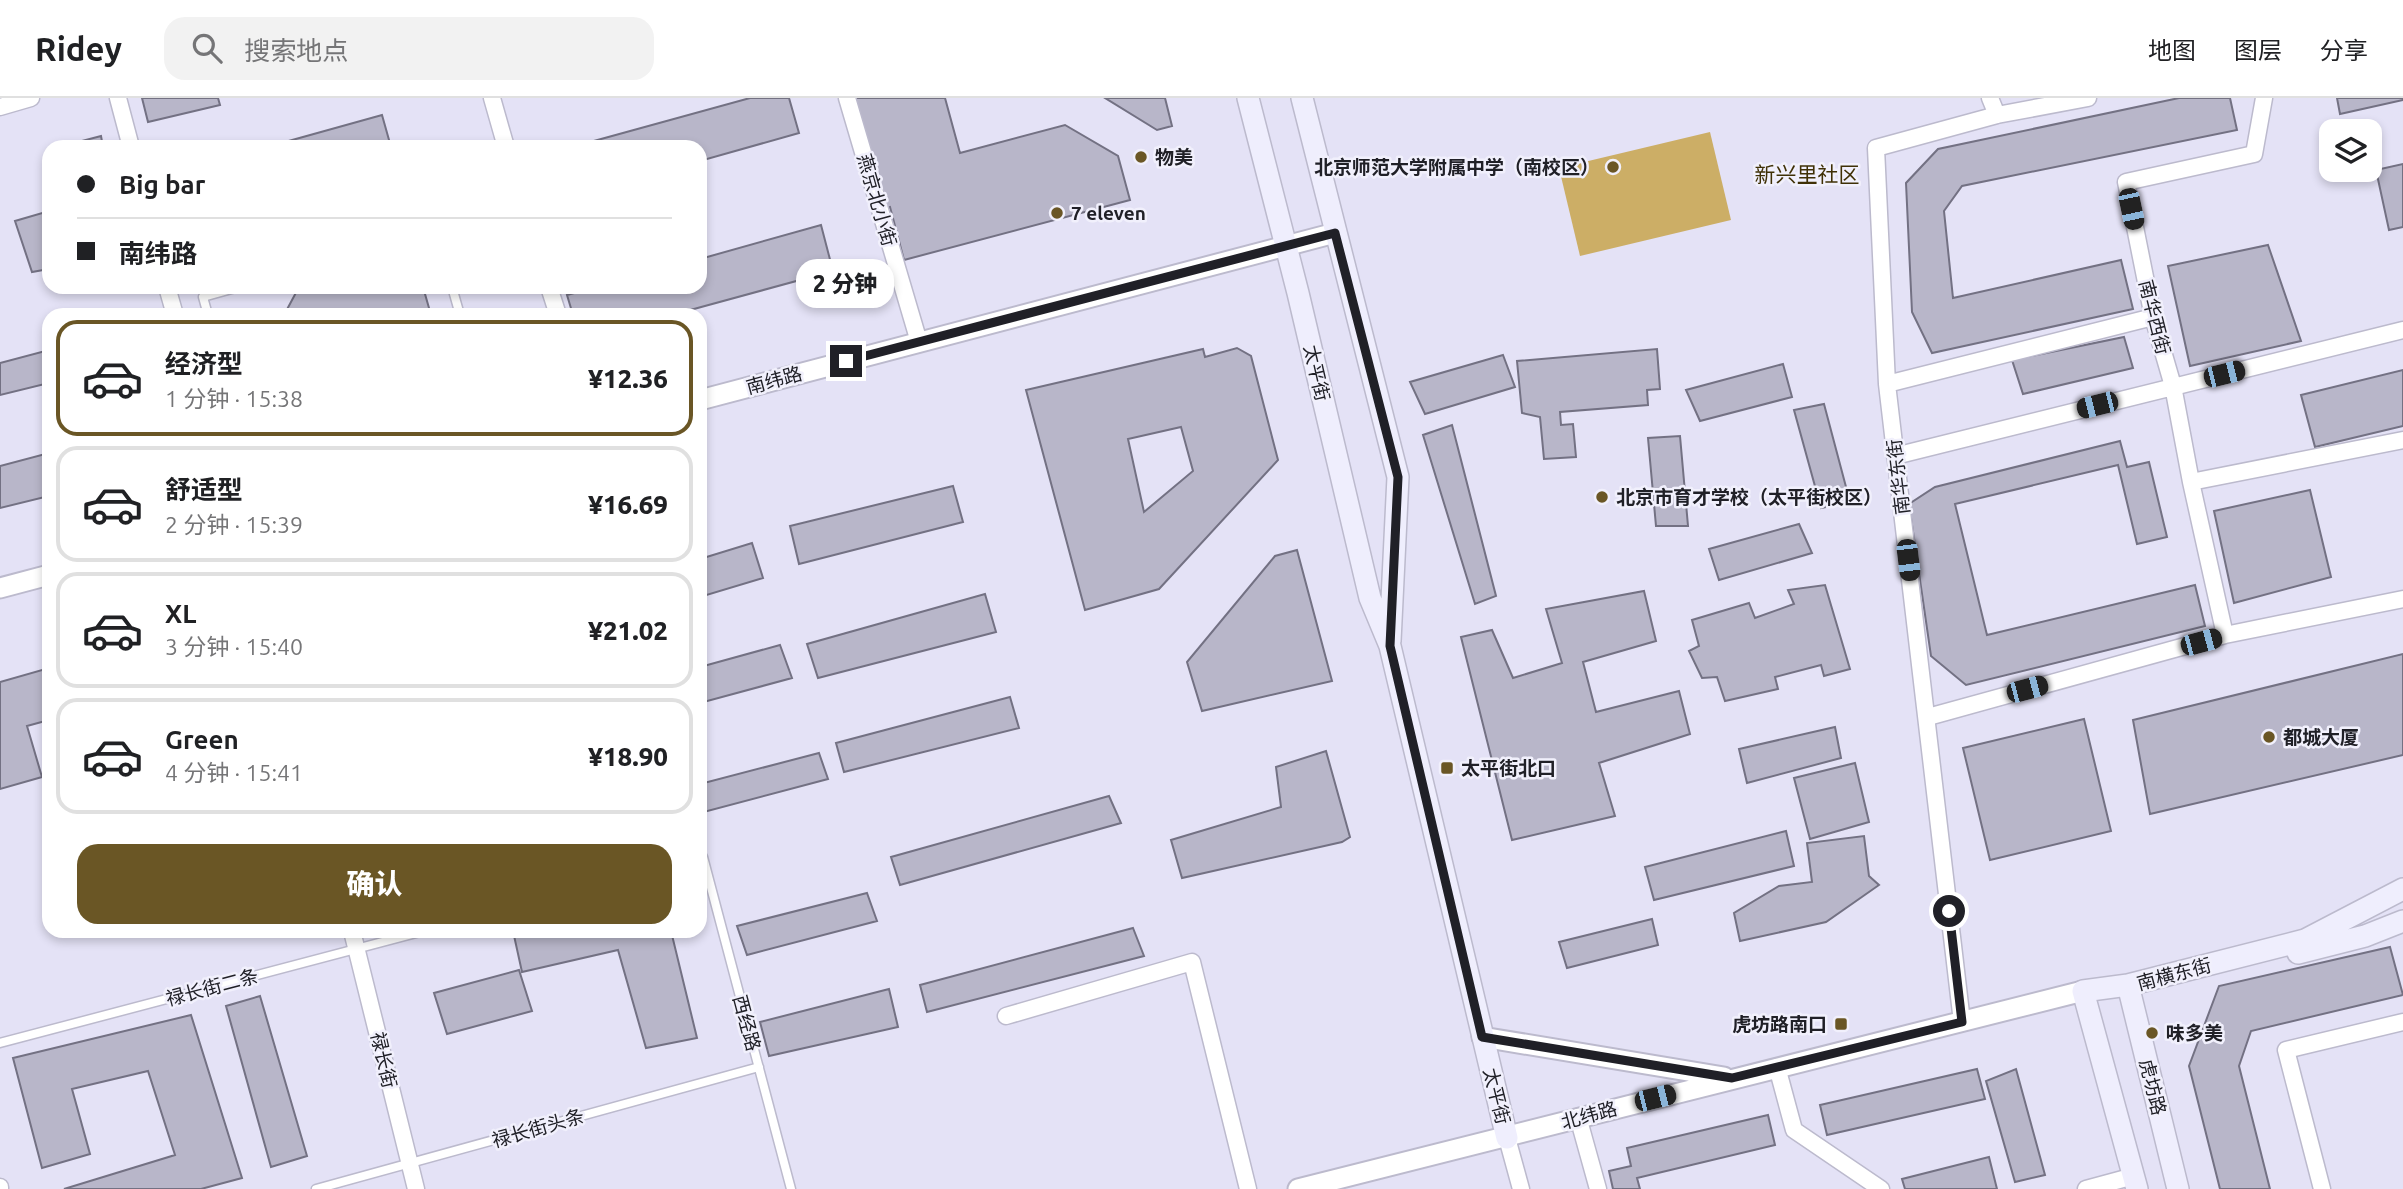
<!DOCTYPE html>
<html lang="zh">
<meta charset="utf-8">
<style>
:root{--surface:#fff;--page:#f2f2f2;--text:#202124;--muted:#757577;--line:#e0e0e0;--accent:#6a5625}
body{margin:0;font-family:Ubuntu,"Noto Sans SC",sans-serif;background:var(--page);color:var(--text);height:100vh;display:flex;flex-direction:column;font-size:26px;white-space:nowrap}
*{box-sizing:border-box;margin:0}
p{font-size:23px;color:var(--muted)}
.icon{flex:none;width:38px;height:38px;fill:none;stroke:currentColor;stroke-width:2;stroke-linecap:round;stroke-linejoin:round}
.map{position:relative;flex:1;overflow:hidden}
.details{position:absolute;left:42px;top:210px;width:665px;height:630px;display:flex;flex-direction:column;background:var(--surface);border-radius:21px;box-shadow:0 4px 10px #0003}
.details>*{flex:none}
.top-card{position:absolute;left:42px;top:42px;width:665px;height:154px;border-radius:21px;box-shadow:0 4px 10px #0003;display:grid;align-content:center;height:154px;padding:0 35px;background:var(--surface)}
.buttons{position:absolute;left:2319px;top:21px;display:grid;gap:14px}
.buttons a{display:grid;place-items:center;width:63px;height:63px;border-radius:14px;background:var(--surface);box-shadow:0 4px 10px #0003;font-size:35px}
.end{position:absolute;width:32px;height:32px;margin:-16px;border:9px solid #202027;background:#fff;box-shadow:0 0 0 4px #fff}
.from{border-radius:50%}
.bubble{position:absolute;height:49px;border-radius:21px;background:var(--surface);box-shadow:0 4px 10px #0003;font-size:23px;font-weight:800;line-height:49px;text-align:center}
.car{position:absolute;width:21px;height:42px;margin:-21px -10px;border-radius:9px;box-shadow:0 0 5px 2px #0007;background:linear-gradient(#222 24%,#8ab4d8 0 40%,#222 0 76%,#8ab4d8 0 86%,#222 0)}
.top-card b{display:flex;align-items:center;gap:24px;height:66px;font-size:26px}
.top-card b+b{border-top:2px solid var(--line)}
.top-card i{width:18px;height:18px;background:var(--text)}
ul{padding:12px 0 0;list-style:none}
li{display:flex;align-items:center;gap:21px;height:116px;margin:0 14px 10px;padding:0 21px;border:4px solid var(--line);border-radius:21px}
li div{flex:1}
li b{display:block;font-size:26px}
li em{font-style:normal;font-weight:800}
li.on{border-color:var(--accent)}
li>.icon{width:63px;height:63px;stroke-width:1.5}
.cta{display:flex;gap:14px;margin-top:auto;padding:14px 35px}
.cta a{flex:1;height:80px;border-radius:21px;background:var(--accent);color:#fff;font-size:28px;font-weight:800;line-height:80px;text-align:center}
header{display:flex;align-items:center;gap:42px;box-sizing:border-box;height:98px;padding:0 35px;background:var(--surface);border-bottom:2px solid var(--line)}
header strong{font-size:33px}
nav{display:flex;gap:38px;margin-inline-start:auto;font-size:24px}
.search{width:490px;height:63px;background:var(--page);display:flex;align-items:center;gap:18px;box-sizing:border-box;padding:0 24px;border-radius:21px;color:var(--muted);font-size:26px}
.map>svg:first-child{display:block}
.green{fill:#ccae66}
.building{fill:#b8b6c9;stroke:#737183;stroke-width:2;fill-rule:evenodd}
.lines{fill:none;stroke-linecap:round;stroke-linejoin:round}
.service-casing{stroke:#bcbacd;stroke-width:11}
.minor-casing{stroke:#bcbacd;stroke-width:19}
.tertiary-casing{stroke:#bcbacd;stroke-width:23}
.secondary-casing{stroke:#bcbacd;stroke-width:24}
.service{stroke:#fff;stroke-width:8}
.minor{stroke:#fff;stroke-width:16}
.tertiary{stroke:#fff;stroke-width:19}
.secondary{stroke:#efeefd;stroke-width:21}
.route{stroke:#202027;stroke-width:9}
.poi-dot{fill:#6a5625;stroke:#f1f0fc;stroke-width:2.5}
.labels{text-anchor:middle;stroke-width:5;stroke-linejoin:round;paint-order:stroke}
.poi-label{font-size:19px;font-weight:bold;fill:#202027;stroke:#f1f0fc;text-anchor:start}
.street-label{font-size:19px;fill:#202027;stroke:#f1f0fc}
.neighbourhood-label{font-size:21px;fill:#3f3006;stroke:#f1f0fc}
</style>
<header>
<strong>Ridey</strong>
<div class="search"><svg class="icon" aria-label="search" viewBox="0 0 24 24"><circle cx="10" cy="10" r="6"/><path d="M15 15l6 6"/></svg>搜索地点</div>
<nav><a>地图</a><a>图层</a><a>分享</a></nav>
</header>
<div class="map">
<svg width="2403" height="1091" viewBox="0 0 2403 1091">
<rect width="100%" height="100%" fill="#e4e2f6"/>
<!-- green -->
<path class="green" d="M1710 34 1731 122 1580 158 1559 70Z"/>
<!-- building -->
<path class="building" d="M142 0H218L220 7 148 24Z
M750 0H789L799 35 700 63V49H572Z
M854 0H945L960 55 1065 27 1118 58 1130 102 904 162 890 109 884 111Z
M1105 0H1165L1172 28 1157 32Z
M2179 0H2230L2237 32 1962 88 1944 113 1953 200 2121 162 2133 211 1932 255 1912 214 1906 85 1938 51Z
M2337 0H2403V2L2340 16Z
M382 17 391 49H267Z
M101 38 103 49H59Z
M2403 66V129L2389 132 2376 72Z
M49 113V171L32 174 15 123Z
M821 127 833 173 672 217H573L567 197 596 189H700V161Z
M2268 147 2301 243 2190 268 2168 168Z
M299 189H423L431 217H284Z
M2124 239 2133 270 2023 296 2012 262Z
M1237 250 1251 258 1278 362 1159 491 1085 512 1026 292 1203 251 1205 259ZM1181 329 1193 373 1144 414 1128 341Z
M1657 251 1660 291 1647 292 1648 307 1560 314 1561 327 1573 326 1576 359 1544 361 1540 319 1522 315 1517 263Z
M49 252V285L0 297V265Z
M1503 257 1515 289 1425 316 1410 284Z
M1783 266 1792 299 1700 323 1686 292Z
M2403 272V328L2315 349 2301 297Z
M1824 306 1850 404 1821 410 1794 312Z
M1452 327 1496 498 1475 506 1423 337Z
M1680 338 1688 428H1656L1648 340Z
M2120 343 2127 369 2149 364 2167 439 2137 446 2118 367 1955 406 1987 537 2195 487 2205 528 1966 587 1931 558 1909 406 1935 389Z
M49 355V398L0 410V368Z
M953 388 963 424 799 466 790 428Z
M2310 392 2331 479 2234 505 2214 413Z
M1799 426 1812 455 1719 482 1709 451Z
M752 445 763 480 700 499V461Z
M1297 452 1332 583 1202 613 1187 564 1275 458Z
M1825 487 1850 571 1824 578 1821 567 1775 579 1778 591 1725 603 1717 579 1702 580 1689 553 1699 548 1692 522 1749 505 1755 520 1794 506 1788 492Z
M1644 493 1656 543 1583 564 1596 614 1679 593 1690 636 1599 665 1615 718 1512 742 1461 539 1492 532 1513 580 1562 565 1546 511Z
M985 496 996 534 818 580 807 546Z
M780 547 792 580 700 605V569Z
M2403 556V657L2150 716 2133 622Z
M49 570V622L27 628 42 679 0 691V584Z
M1010 599 1019 630 844 674 836 645Z
M2084 621 2111 733 1990 762 1963 650Z
M1835 629 1841 660 1747 685 1739 651Z
M1326 653 1350 739 1342 744 1182 780 1171 742 1281 709 1276 669Z
M819 655 828 681 700 715V686Z
M1855 665 1869 724 1810 741 1794 680Z
M1109 698 1121 725 900 787 891 759Z
M1786 733 1794 768 1654 802 1645 769Z
M1864 738 1869 778 1879 787 1826 824 1740 843 1734 815 1779 788 1812 784 1807 745Z
M867 795 877 823 747 857 737 828Z
M1652 821 1658 847 1567 870 1559 844Z
M1133 830 1144 858 927 914 920 887Z
M513 833H671L697 940 646 950 618 852 522 874Z
M2390 849 2403 897 2251 933 2239 968 2270 1091H2220L2189 968 2219 888Z
M519 872 532 913 447 936 434 895Z
M889 891 898 929 769 958 760 924Z
M260 898 307 1058 271 1069 226 908Z
M191 917 242 1080 201 1091H64L175 1057 148 973 72 991 90 1056 42 1070 13 960Z
M1977 971 1985 1001 1827 1037 1820 1007Z
M2016 971 2045 1077 2015 1084 1986 983Z
M1768 1017 1775 1047 1637 1080 1640 1091H1613L1609 1073 1631 1068 1627 1050Z
M1989 1059 1997 1091H1905L1902 1081Z"/>
<g class="lines">
<defs>
<path id="service" d="M452 189 460 217
M208 217 203 199 239 189
M700 760 703 759 791 1091
M0 945 424 833
M316 1091 759 969"/>
<path id="minor" d="M118 0 131 49
M492 0 506 49
M847 0 919 244
M1990 0 1997 17
M0 9 31 0
M167 189 175 217
M549 189 558 217
M1887 286 2153 219
M1895 358 2403 232
M2191 384 2403 342
M2225 537 2191 384 2173 288 2153 219 2126 84 2254 56 2264 0
M1928 619 2225 537 2403 501
M352 833 416 1091
M1006 918 1192 864 1248 1091
M1962 924 1887 286 1876 50 1997 17 2088 0
M1777 969 1794 1032 1881 1091
M1578 1019 1598 1091
M1507 1040 1521 1091
M0 1089V1091
M2086 1091 2134 1078
M2322 1091 2286 952 2403 924"/>
<path id="tertiary" d="M700 302 1335 135
M0 490 49 477
M1482 939 1724 979
M1298 1091 2083 893"/>
<path id="secondary" d="M1248 0 1298 195 1370 500 1390 548 1507 1040
M1302 0 1398 379 1390 543
M2298 855 2365 838 2403 823
M2128 887 2178 1091
M2137 1091 2083 893 2128 887 2305 842 2403 791"/>
</defs>
<!-- service casing -->
<use href="#service" class="service-casing"/>
<!-- minor casing -->
<use href="#minor" class="minor-casing"/>
<!-- tertiary casing -->
<use href="#tertiary" class="tertiary-casing"/>
<!-- secondary casing -->
<use href="#secondary" class="secondary-casing"/>
<!-- service -->
<use href="#service" class="service"/>
<!-- minor -->
<use href="#minor" class="minor"/>
<!-- tertiary -->
<use href="#tertiary" class="tertiary"/>
<!-- secondary -->
<use href="#secondary" class="secondary"/>
</g>
<g class="lines">
<!-- route -->
<path class="route" d="M846 263 1335 135 1398 379 1390 548 1482 939 1732 980 1962 924 1949 813"/>
</g>
<!-- markers -->
<g class="poi-dot">
<circle cx="1141" cy="59" r="7"/>
<circle cx="1613" cy="69" r="7"/>
<circle cx="1057" cy="115" r="7"/>
<circle cx="1602" cy="399" r="7"/>
<circle cx="2269" cy="639" r="7"/>
<rect x="1440" y="663" width="14" height="14" rx="3.5"/>
<rect x="1834" y="919" width="14" height="14" rx="3.5"/>
<circle cx="2152" cy="935" r="7"/>
</g>
<g class="labels">
<!-- poi labels -->
<g class="poi-label">
<text x="1155" y="66">物美</text>
<text x="1599" y="76" text-anchor="end">北京师范大学附属中学（南校区）</text>
<text x="1071" y="122">7 eleven</text>
<text x="1616" y="406">北京市育才学校（太平街校区）</text>
<text x="2283" y="646">都城大厦</text>
<text x="1461" y="677">太平街北口</text>
<text x="1827" y="933" text-anchor="end">虎坊路南口</text>
<text x="2166" y="942">味多美</text>
</g>
<!-- street labels -->
<g class="street-label">
<text transform="translate(877 102) rotate(74)" y="7">燕京北小街</text>
<text transform="translate(2155 219) rotate(76)" y="7">南华西街</text>
<text transform="translate(1317 275) rotate(77)" y="7">太平街</text>
<text transform="translate(774 282) rotate(-15)" y="7">南纬路</text>
<text transform="translate(1898 379) rotate(-97)" y="7">南华东街</text>
<text transform="translate(2174 876) rotate(-15)" y="7">南横东街</text>
<text transform="translate(212 889) rotate(-15)" y="7">禄长街二条</text>
<text transform="translate(747 925) rotate(75)" y="7">西经路</text>
<text transform="translate(384 962) rotate(77)" y="7">禄长街</text>
<text transform="translate(2153 989) rotate(76)" y="7">虎坊路</text>
<text transform="translate(1497 998) rotate(76)" y="7">太平街</text>
<text transform="translate(1589 1017) rotate(-15)" y="7">北纬路</text>
<text transform="translate(538 1030) rotate(-16)" y="7">禄长街头条</text>
</g>
<!-- neighbourhood labels -->
<g class="neighbourhood-label">
<text x="1807" y="84">新兴里社区</text>
</g>
</g>
</svg>
<div class="buttons">
<a><svg class="icon" aria-label="layers" viewBox="0 0 24 24"><path d="M12 4l9 5-9 5-9-5zM3 14l9 5 9-5"/></svg></a>
</div>
<i class="end from" style="left:1949px;top:813px"></i>
<i class="end" style="left:846px;top:263px"></i>
<div class="bubble" style="left:796px;top:161px;width:98px">2 分钟</div>
<i class="car" style="left:2131px;top:111px;rotate:168deg"></i>
<i class="car" style="left:2224px;top:276px;rotate:76deg"></i>
<i class="car" style="left:2097px;top:307px;rotate:256deg"></i>
<i class="car" style="left:1908px;top:462px;rotate:173deg"></i>
<i class="car" style="left:2201px;top:544px;rotate:75deg"></i>
<i class="car" style="left:2027px;top:591px;rotate:75deg"></i>
<i class="car" style="left:1655px;top:1000px;rotate:76deg"></i>
<div class="top-card">
<b><i class="from"></i>Big bar</b>
<b><i></i>南纬路</b>
</div>
<section class="details">
<ul>
<li class="on"><svg class="icon" aria-label="car" viewBox="0 0 24 24"><path d="M5 17H2v-5l4-1 3-4h7l3 4 3 1v5h-3M9 17h6M6 11h13"/><circle cx="7" cy="17" r="2"/><circle cx="17" cy="17" r="2"/></svg><div><b>经济型</b><p>1 分钟 · 15:38</p></div><em>¥12.36</em></li>
<li><svg class="icon" aria-label="car" viewBox="0 0 24 24"><path d="M5 17H2v-5l4-1 3-4h7l3 4 3 1v5h-3M9 17h6M6 11h13"/><circle cx="7" cy="17" r="2"/><circle cx="17" cy="17" r="2"/></svg><div><b>舒适型</b><p>2 分钟 · 15:39</p></div><em>¥16.69</em></li>
<li><svg class="icon" aria-label="car" viewBox="0 0 24 24"><path d="M5 17H2v-5l4-1 3-4h7l3 4 3 1v5h-3M9 17h6M6 11h13"/><circle cx="7" cy="17" r="2"/><circle cx="17" cy="17" r="2"/></svg><div><b>XL</b><p>3 分钟 · 15:40</p></div><em>¥21.02</em></li>
<li><svg class="icon" aria-label="car" viewBox="0 0 24 24"><path d="M5 17H2v-5l4-1 3-4h7l3 4 3 1v5h-3M9 17h6M6 11h13"/><circle cx="7" cy="17" r="2"/><circle cx="17" cy="17" r="2"/></svg><div><b>Green</b><p>4 分钟 · 15:41</p></div><em>¥18.90</em></li>
</ul>
<div class="cta"><a>确认</a></div>
</section>
</div>
